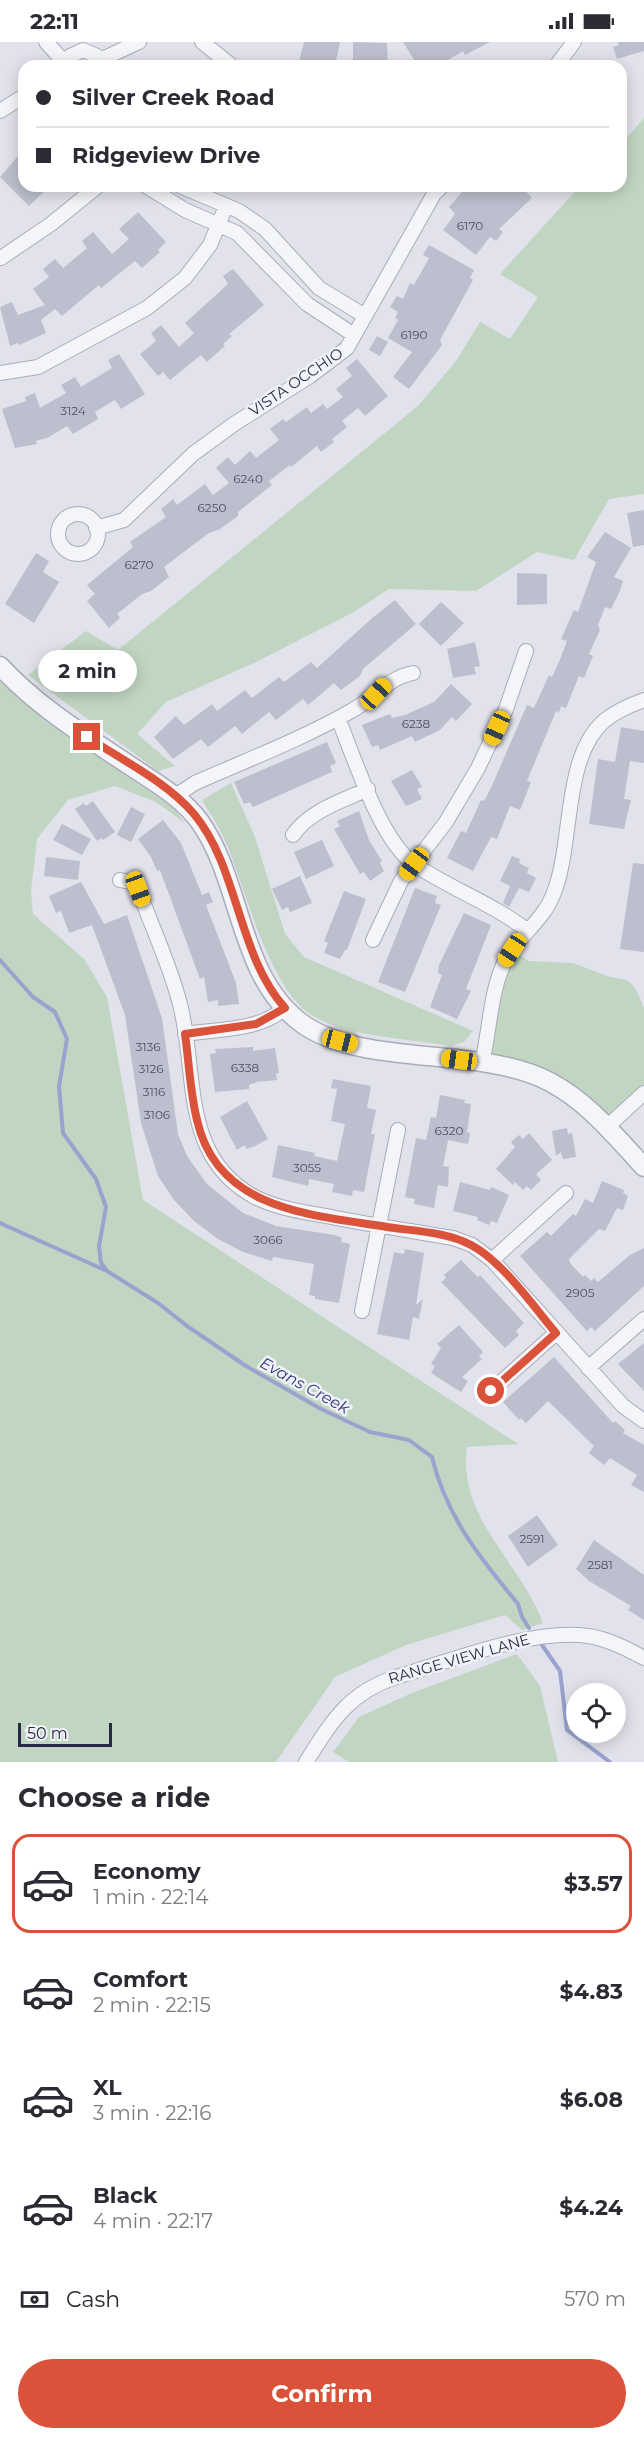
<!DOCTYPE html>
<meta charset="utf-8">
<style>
:root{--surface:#fff;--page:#f7f7f7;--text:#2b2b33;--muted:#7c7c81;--line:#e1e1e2;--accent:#db523b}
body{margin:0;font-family:Montserrat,sans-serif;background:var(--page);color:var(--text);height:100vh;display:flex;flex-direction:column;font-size:22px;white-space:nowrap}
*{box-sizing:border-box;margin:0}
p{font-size:20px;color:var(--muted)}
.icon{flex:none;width:33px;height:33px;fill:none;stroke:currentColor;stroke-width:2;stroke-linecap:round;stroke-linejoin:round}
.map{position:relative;height:1720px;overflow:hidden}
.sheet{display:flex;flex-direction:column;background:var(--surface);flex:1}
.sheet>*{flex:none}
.top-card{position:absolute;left:18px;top:18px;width:609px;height:132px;border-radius:18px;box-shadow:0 3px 15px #0003;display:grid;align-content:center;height:132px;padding:0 18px;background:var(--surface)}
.tools{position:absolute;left:566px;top:1641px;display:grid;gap:12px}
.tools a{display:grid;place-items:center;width:60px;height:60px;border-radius:50%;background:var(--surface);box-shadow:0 3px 15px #0003;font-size:30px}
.scale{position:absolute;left:18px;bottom:15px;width:94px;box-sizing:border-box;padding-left:6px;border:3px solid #282a45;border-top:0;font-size:16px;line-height:21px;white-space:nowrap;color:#282a45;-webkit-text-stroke:4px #f1f2f8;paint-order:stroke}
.end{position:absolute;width:27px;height:27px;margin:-14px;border:8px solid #db523b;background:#fff;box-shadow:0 0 0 3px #fff}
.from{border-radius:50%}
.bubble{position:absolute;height:42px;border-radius:21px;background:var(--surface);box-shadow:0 3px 15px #0003;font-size:20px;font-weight:700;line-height:42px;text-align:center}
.car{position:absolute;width:18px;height:36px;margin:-18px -9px;border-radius:8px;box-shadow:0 0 4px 2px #0007;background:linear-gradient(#f5c518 24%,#345 0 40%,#f5c518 0 76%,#345 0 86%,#f5c518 0)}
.top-card b{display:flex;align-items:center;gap:21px;height:57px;font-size:22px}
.top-card b+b{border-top:2px solid var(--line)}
.top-card i{width:15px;height:15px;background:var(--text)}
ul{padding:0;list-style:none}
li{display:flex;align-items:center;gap:18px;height:99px;margin:0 12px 9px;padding:0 6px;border:3px solid transparent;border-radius:18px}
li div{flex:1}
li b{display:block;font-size:22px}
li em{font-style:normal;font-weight:700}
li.on{border-color:var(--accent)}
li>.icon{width:54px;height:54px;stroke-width:1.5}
h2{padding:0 18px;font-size:27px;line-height:72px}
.pay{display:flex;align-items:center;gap:15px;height:66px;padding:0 18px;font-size:22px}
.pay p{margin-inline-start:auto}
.button{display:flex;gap:12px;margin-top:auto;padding:12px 18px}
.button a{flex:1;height:69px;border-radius:36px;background:var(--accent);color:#fff;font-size:24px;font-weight:700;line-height:69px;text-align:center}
.status{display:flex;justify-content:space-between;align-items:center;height:42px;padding:0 30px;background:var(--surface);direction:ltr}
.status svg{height:16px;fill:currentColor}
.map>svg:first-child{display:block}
.green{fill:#c1d6c2}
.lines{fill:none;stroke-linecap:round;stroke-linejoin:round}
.stream{stroke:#99a3ce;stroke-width:4}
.building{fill:#bebfce}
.minor-casing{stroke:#aaabb9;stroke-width:16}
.tertiary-casing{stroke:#aaabb9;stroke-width:21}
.minor{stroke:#f4f5f9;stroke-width:14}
.tertiary{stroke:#f4f5f9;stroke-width:18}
.route{stroke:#db523b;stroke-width:8}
.labels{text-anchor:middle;stroke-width:5;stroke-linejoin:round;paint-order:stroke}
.number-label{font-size:12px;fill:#4e4f67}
.street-label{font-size:15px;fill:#282a45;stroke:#f1f2f8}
.water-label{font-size:16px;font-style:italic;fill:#2d397d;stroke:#f1f2f8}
</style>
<div class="status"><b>22:11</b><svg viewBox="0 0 49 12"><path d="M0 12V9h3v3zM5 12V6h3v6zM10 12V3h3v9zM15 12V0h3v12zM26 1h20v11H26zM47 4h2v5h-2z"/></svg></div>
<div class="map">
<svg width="644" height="1720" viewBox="0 0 644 1720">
<rect width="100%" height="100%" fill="#e1e2eb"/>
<!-- green -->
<path class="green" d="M644 76V452L609 457 574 518 537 510 476 549 389 547 352 571 256 620 166 660 137 692 175 724 158 729 28 633 86 589 118 608 418 364 456 319 480 280 510 297 538 255 500 232 580 144H621V103Z
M0 640 48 681 174 766 185 781 156 760 115 744 68 758 37 797 31 849 33 872 84 917 107 955 143 1158 518 1402 467 1405C457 1475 521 1521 543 1581L522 1588 505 1573 406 1603 335 1635 276 1720H0Z
M231 741 255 795 285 892 304 915 473 989 464 1000 452 1004C410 997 345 995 310 972 269 944 247 852 228 806 222 789 211 773 202 758Z
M512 908 529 919 573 921 610 935 627 938 635 946 644 966V1051L607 1085 577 1057 482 1021Z
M517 1612 540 1644 558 1720H349L333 1710 359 1675 412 1651Z"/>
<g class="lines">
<!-- stream -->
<path class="stream" d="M0 918 33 955 55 970 67 997 59 1044 63 1091 96 1137 106 1165 99 1204 101 1221 107 1229
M0 1181 107 1229 158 1261 187 1284 246 1324 321 1367 370 1390 409 1398 432 1415C446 1474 480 1516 518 1562L522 1575 529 1586
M542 1603 560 1629 567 1688 610 1720"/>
</g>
<!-- building -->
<path class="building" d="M304 0H340L335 24H298Z
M353 0 387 1 388 24H353Z
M403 0H490L465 13 463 9 445 20 447 24H418Z
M618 0H644V9L617 17 613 5 619 3Z
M24 107V144H50L29 164 0 135Z
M467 144H521L532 156 499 187 503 190 496 199 490 195 476 213 443 188 455 172 449 165Z
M138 170 166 200 158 208 160 210 142 226 135 219 101 246 99 243 62 274 55 267 41 278 46 291 19 303 18 301 10 304 0 265 12 260 18 273 45 263 33 247 49 235 43 227 55 217 63 226 87 206 82 199 93 190 112 212 129 197 119 187Z
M429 203 474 228 470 236 473 238 440 298 442 303 409 347 393 335 412 310 388 296 398 278 395 276 398 270 390 265 397 254 403 257 410 241 414 243 429 216 423 213Z
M233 227 264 263 229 292 232 294 223 302 225 304 207 320 201 313 170 338 163 330 158 334 140 312 156 299 151 291 161 283 179 305 194 291 185 281 228 242 223 234Z
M377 294 388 300 380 314 369 308Z
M119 312 145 352 121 367 115 358 95 370 98 377 73 392 67 384 49 395 36 399 37 402 15 406 2 367 26 359 25 355 35 351 40 366 66 351 61 343 75 335 81 345 112 326 108 318Z
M357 317 388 354 365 374 358 366 342 379 347 385 332 397 334 400 321 410 317 404 291 425 290 423 269 439 272 443 238 470V474L220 487 209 491 164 525 169 535 151 549 142 552 117 572 120 576 109 586 87 559 95 552 87 543 133 505 130 500 166 475 161 467 173 457 177 463 205 442 213 453 229 441 216 426 228 415 235 423 250 409 256 416 279 398 270 387 283 377 286 380 307 365 311 371 323 362 327 367 343 355 336 347 352 334 346 326Z
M644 468V503L633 505 627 471Z
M605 490 631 506 614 535 623 539 620 549 611 567 605 565 598 583 600 588 589 612 593 614 584 636 579 634 566 666 561 664 559 671 556 669 527 739 531 740 520 768 510 764 497 797 491 795 473 829 447 816 461 789 466 791 481 758 484 759 490 748 527 663 534 666 549 633 552 635 559 620 567 599 561 597 574 568 578 570 596 520 587 515Z
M36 511 49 519 43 530 59 540 34 581 5 562Z
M517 531 547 532V562L517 563Z
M395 558 416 582 363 627 360 634 341 648 334 641 308 663 303 657 276 678 269 670 242 692 235 684 208 705 201 697 173 717 154 695 176 674 184 683 212 662 217 669 245 648 252 656 279 635 284 640 311 620 317 626 371 577Z
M441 560 464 581 441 604 419 582Z
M475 600 480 624 474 625 476 632 453 636 447 607Z
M451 642 472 662 456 679 452 675 440 688 415 700 412 694 380 708 378 703 372 705 362 683 390 672 392 676 405 673 434 660Z
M621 685 644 689V721L630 719 624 757 631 758 624 787 589 782 598 717 615 720Z
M327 700 336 721 330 724 332 730 253 765 250 760 244 762 234 740Z
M412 728 422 745 417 747 422 757 406 764 391 739Z
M93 759 115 790 103 798 101 796 97 799 75 767 84 761 86 764Z
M131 765 145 772 131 800 117 793Z
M359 769 369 798 382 819 380 821 384 829 370 839 364 830 360 832 334 787 340 784 337 779Z
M163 778 181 801 202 853 209 850 213 860 206 863 236 941 239 962 218 964V958L208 960 204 935 200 937 160 828 157 829 151 815 138 797Z
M62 782 91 797 82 813 53 798Z
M322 798 334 824 306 837 294 810Z
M512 814 520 817 519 821 529 826 527 831 536 836 529 850 519 846 509 865 503 861 510 844 500 839Z
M46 815 80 819 78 838 44 834Z
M633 821 644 822V910L620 907Z
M300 834 312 861 290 870 288 865 282 868 272 847Z
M81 840 104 882 127 873 162 976 178 1092 187 1114 207 1142 243 1171 276 1184 335 1193 342 1196 341 1200 350 1202 339 1261 315 1257V1254L309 1253 314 1222 273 1215 272 1219 243 1210 218 1197 194 1179 174 1158 158 1134 141 1081 125 973 92 883 69 891 61 869 56 871 49 854Z
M415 846 437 854 435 861 441 863 405 950 378 940Z
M344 849 366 857 347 908H345L340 917 324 911 328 901 324 899Z
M464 871 491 883 466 947 471 949 457 977 430 965 442 933 438 931 439 923Z
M253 1005V1009L275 1006 279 1031H276L277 1038 257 1040 249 1043V1047L215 1050 210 1012 216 1011 215 1007Z
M333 1037 371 1044 367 1066 376 1068 371 1092H375L364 1150 353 1148 352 1154 332 1150 334 1142 309 1137 308 1144 272 1135 278 1103 315 1111 314 1114 337 1119 345 1082 331 1079 337 1047 331 1046Z
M440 1053 465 1058 464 1061 471 1062 467 1090 470 1091 468 1102 448 1098 443 1124 449 1125 448 1145 438 1143 434 1166 414 1162 415 1157 405 1155 416 1096 426 1098 431 1075 436 1076Z
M247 1059 268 1097 253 1105 246 1107 245 1103 237 1108 220 1075Z
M567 1086 568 1092 572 1091 576 1115 563 1117 561 1110 556 1114 552 1089Z
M529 1091 552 1118 536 1132 541 1138 531 1148 527 1144 523 1148 515 1140 513 1143 496 1127 515 1105 511 1100 519 1093 523 1097Z
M602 1139 624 1148 623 1151 628 1154 623 1168 617 1166 605 1189 599 1187 569 1217 570 1221 583 1235 585 1233 591 1239 594 1236 598 1240 630 1213 644 1206V1244L595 1289 591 1285 587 1289 520 1214 547 1190 551 1194 573 1172 576 1174 585 1157 593 1161Z
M460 1140 490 1148 491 1145 509 1153 497 1181 491 1179 489 1183 477 1178 478 1175 453 1169Z
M405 1207 424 1211 416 1263 423 1257 419 1277 413 1275 409 1298 377 1292 394 1210 404 1212Z
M461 1218 478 1235 480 1233 524 1281 516 1289 519 1293 505 1306 441 1240 446 1236 444 1233Z
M459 1283 483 1310 479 1314 482 1317 462 1335 468 1339 461 1350 431 1331 435 1324 431 1322 441 1306 437 1302Z
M644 1301V1349L618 1322Z
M554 1315 613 1381 615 1379 625 1388 623 1391 644 1403V1450L631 1443 637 1433 610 1416 604 1423 589 1411 594 1404 548 1359 526 1381 521 1376 519 1378 503 1360Z
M537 1473 558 1503 528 1525 508 1494Z
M594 1498 644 1533V1578L628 1568 631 1564 589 1539 576 1527Z"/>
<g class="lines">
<defs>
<path id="minor" d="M46 0 66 22
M202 0 232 24
M100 18 139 0
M66 24 70 14 83 8 97 14 101 24
M556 24 574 0
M0 69 24 54
M146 144 185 168 237 191 307 262 354 293
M180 144 239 169 265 187 319 246 365 274
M1 216 51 182 98 144
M0 331 38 325 147 266 185 236 210 203 226 164
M58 492a20 20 0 1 1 40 0a20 20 0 1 1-40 0Z
M96 486 124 478 193 412 234 382 310 334 347 306 434 152 442 144
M338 676C354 715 380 798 414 822 450 847 492 861 528 889
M175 754 195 741C247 718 302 697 351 669 374 657 387 636 413 631
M293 793C309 769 342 759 368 747
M120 838 130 840 138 847C152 885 170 923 180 962 198 1032 180 1113 253 1154 277 1167 305 1170 331 1175 372 1183 412 1189 453 1196L472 1203 492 1218 623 1364 644 1379
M373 898 401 839 446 780 478 726 506 667 526 609
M185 992C218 987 259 989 285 966
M482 1021C490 988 490 950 505 919 518 894 543 879 553 853 574 803 562 716 604 679 616 669 630 663 644 658
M607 1085 644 1051
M492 1218 566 1151
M362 1269 398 1088
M588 1326 644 1277
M491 1349 556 1291
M306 1720C332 1679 348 1651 396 1635 451 1619 532 1586 588 1594 608 1597 626 1606 644 1616"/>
<path id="tertiary" d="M0 624C38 665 84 693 129 723 154 740 182 755 200 780 243 841 238 937 304 983 368 1026 479 1003 550 1040 588 1060 615 1094 644 1125"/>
</defs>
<!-- minor casing -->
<use href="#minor" class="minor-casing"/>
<!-- tertiary casing -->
<use href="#tertiary" class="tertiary-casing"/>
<!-- minor -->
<use href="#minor" class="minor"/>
<!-- tertiary -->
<use href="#tertiary" class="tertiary"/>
</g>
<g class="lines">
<!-- route -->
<path class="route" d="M87 695C122 718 167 740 194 772 239 826 237 912 285 966L256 982 185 992C189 1020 190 1050 197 1078 217 1168 311 1173 387 1185 414 1189 447 1190 471 1203 502 1219 533 1264 556 1291L491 1349"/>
</g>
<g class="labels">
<!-- number labels -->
<g class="number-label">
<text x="470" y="188">6170</text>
<text x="414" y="297">6190</text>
<text x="73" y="373">3124</text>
<text x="248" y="441">6240</text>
<text x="212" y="470">6250</text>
<text x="139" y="527">6270</text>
<text x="416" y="686">6238</text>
<text x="148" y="1009">3136</text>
<text x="245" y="1030">6338</text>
<text x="151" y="1031">3126</text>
<text x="154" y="1054">3116</text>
<text x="157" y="1077">3106</text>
<text x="449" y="1093">6320</text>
<text x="307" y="1130">3055</text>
<text x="268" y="1202">3066</text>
<text x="580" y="1255">2905</text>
<text x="532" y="1501">2591</text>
<text x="600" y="1527">2581</text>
</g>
<!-- street labels -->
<g class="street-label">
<text transform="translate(296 340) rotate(-34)" y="5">VISTA OCCHIO</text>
<text transform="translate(459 1617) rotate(-16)" y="5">RANGE VIEW LANE</text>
</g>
<!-- water labels -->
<g class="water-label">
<text transform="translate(305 1343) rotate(29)" y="6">Evans Creek</text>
</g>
</g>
</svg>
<div class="tools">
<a><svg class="icon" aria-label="locate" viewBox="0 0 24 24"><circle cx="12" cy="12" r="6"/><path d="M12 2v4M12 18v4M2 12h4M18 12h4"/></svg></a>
</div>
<div class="scale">50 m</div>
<i class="end from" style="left:491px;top:1349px"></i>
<i class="end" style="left:87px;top:695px"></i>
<div class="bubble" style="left:38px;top:608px;width:99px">2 min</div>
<i class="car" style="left:376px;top:652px;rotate:43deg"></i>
<i class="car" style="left:497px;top:686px;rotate:204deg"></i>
<i class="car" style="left:414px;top:822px;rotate:217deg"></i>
<i class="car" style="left:138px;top:847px;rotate:160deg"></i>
<i class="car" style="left:512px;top:908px;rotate:213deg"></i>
<i class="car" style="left:340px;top:999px;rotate:104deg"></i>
<i class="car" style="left:459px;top:1018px;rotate:278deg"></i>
<div class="top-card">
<b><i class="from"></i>Silver Creek Road</b>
<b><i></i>Ridgeview Drive</b>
</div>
</div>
<section class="sheet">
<h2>Choose a ride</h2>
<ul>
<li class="on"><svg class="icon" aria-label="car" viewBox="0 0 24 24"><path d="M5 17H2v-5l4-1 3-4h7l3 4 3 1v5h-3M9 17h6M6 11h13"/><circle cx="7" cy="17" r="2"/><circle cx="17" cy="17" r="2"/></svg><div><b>Economy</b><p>1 min · 22:14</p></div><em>$3.57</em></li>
<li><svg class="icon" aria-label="car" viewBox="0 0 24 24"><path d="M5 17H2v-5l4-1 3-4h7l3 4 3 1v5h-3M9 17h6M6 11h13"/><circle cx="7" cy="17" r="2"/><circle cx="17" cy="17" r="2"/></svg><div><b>Comfort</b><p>2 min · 22:15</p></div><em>$4.83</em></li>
<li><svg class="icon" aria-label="car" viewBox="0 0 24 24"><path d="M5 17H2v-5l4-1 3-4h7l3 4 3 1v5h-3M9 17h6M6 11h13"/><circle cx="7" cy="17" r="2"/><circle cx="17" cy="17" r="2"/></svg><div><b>XL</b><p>3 min · 22:16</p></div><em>$6.08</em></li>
<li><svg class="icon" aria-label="car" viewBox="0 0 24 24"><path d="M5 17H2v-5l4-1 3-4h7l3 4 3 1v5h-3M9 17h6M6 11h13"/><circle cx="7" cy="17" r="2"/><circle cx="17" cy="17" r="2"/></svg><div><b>Black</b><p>4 min · 22:17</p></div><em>$4.24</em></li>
</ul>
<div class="pay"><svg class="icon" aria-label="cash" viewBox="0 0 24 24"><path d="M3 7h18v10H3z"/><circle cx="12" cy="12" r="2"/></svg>Cash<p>570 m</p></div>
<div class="button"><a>Confirm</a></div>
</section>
